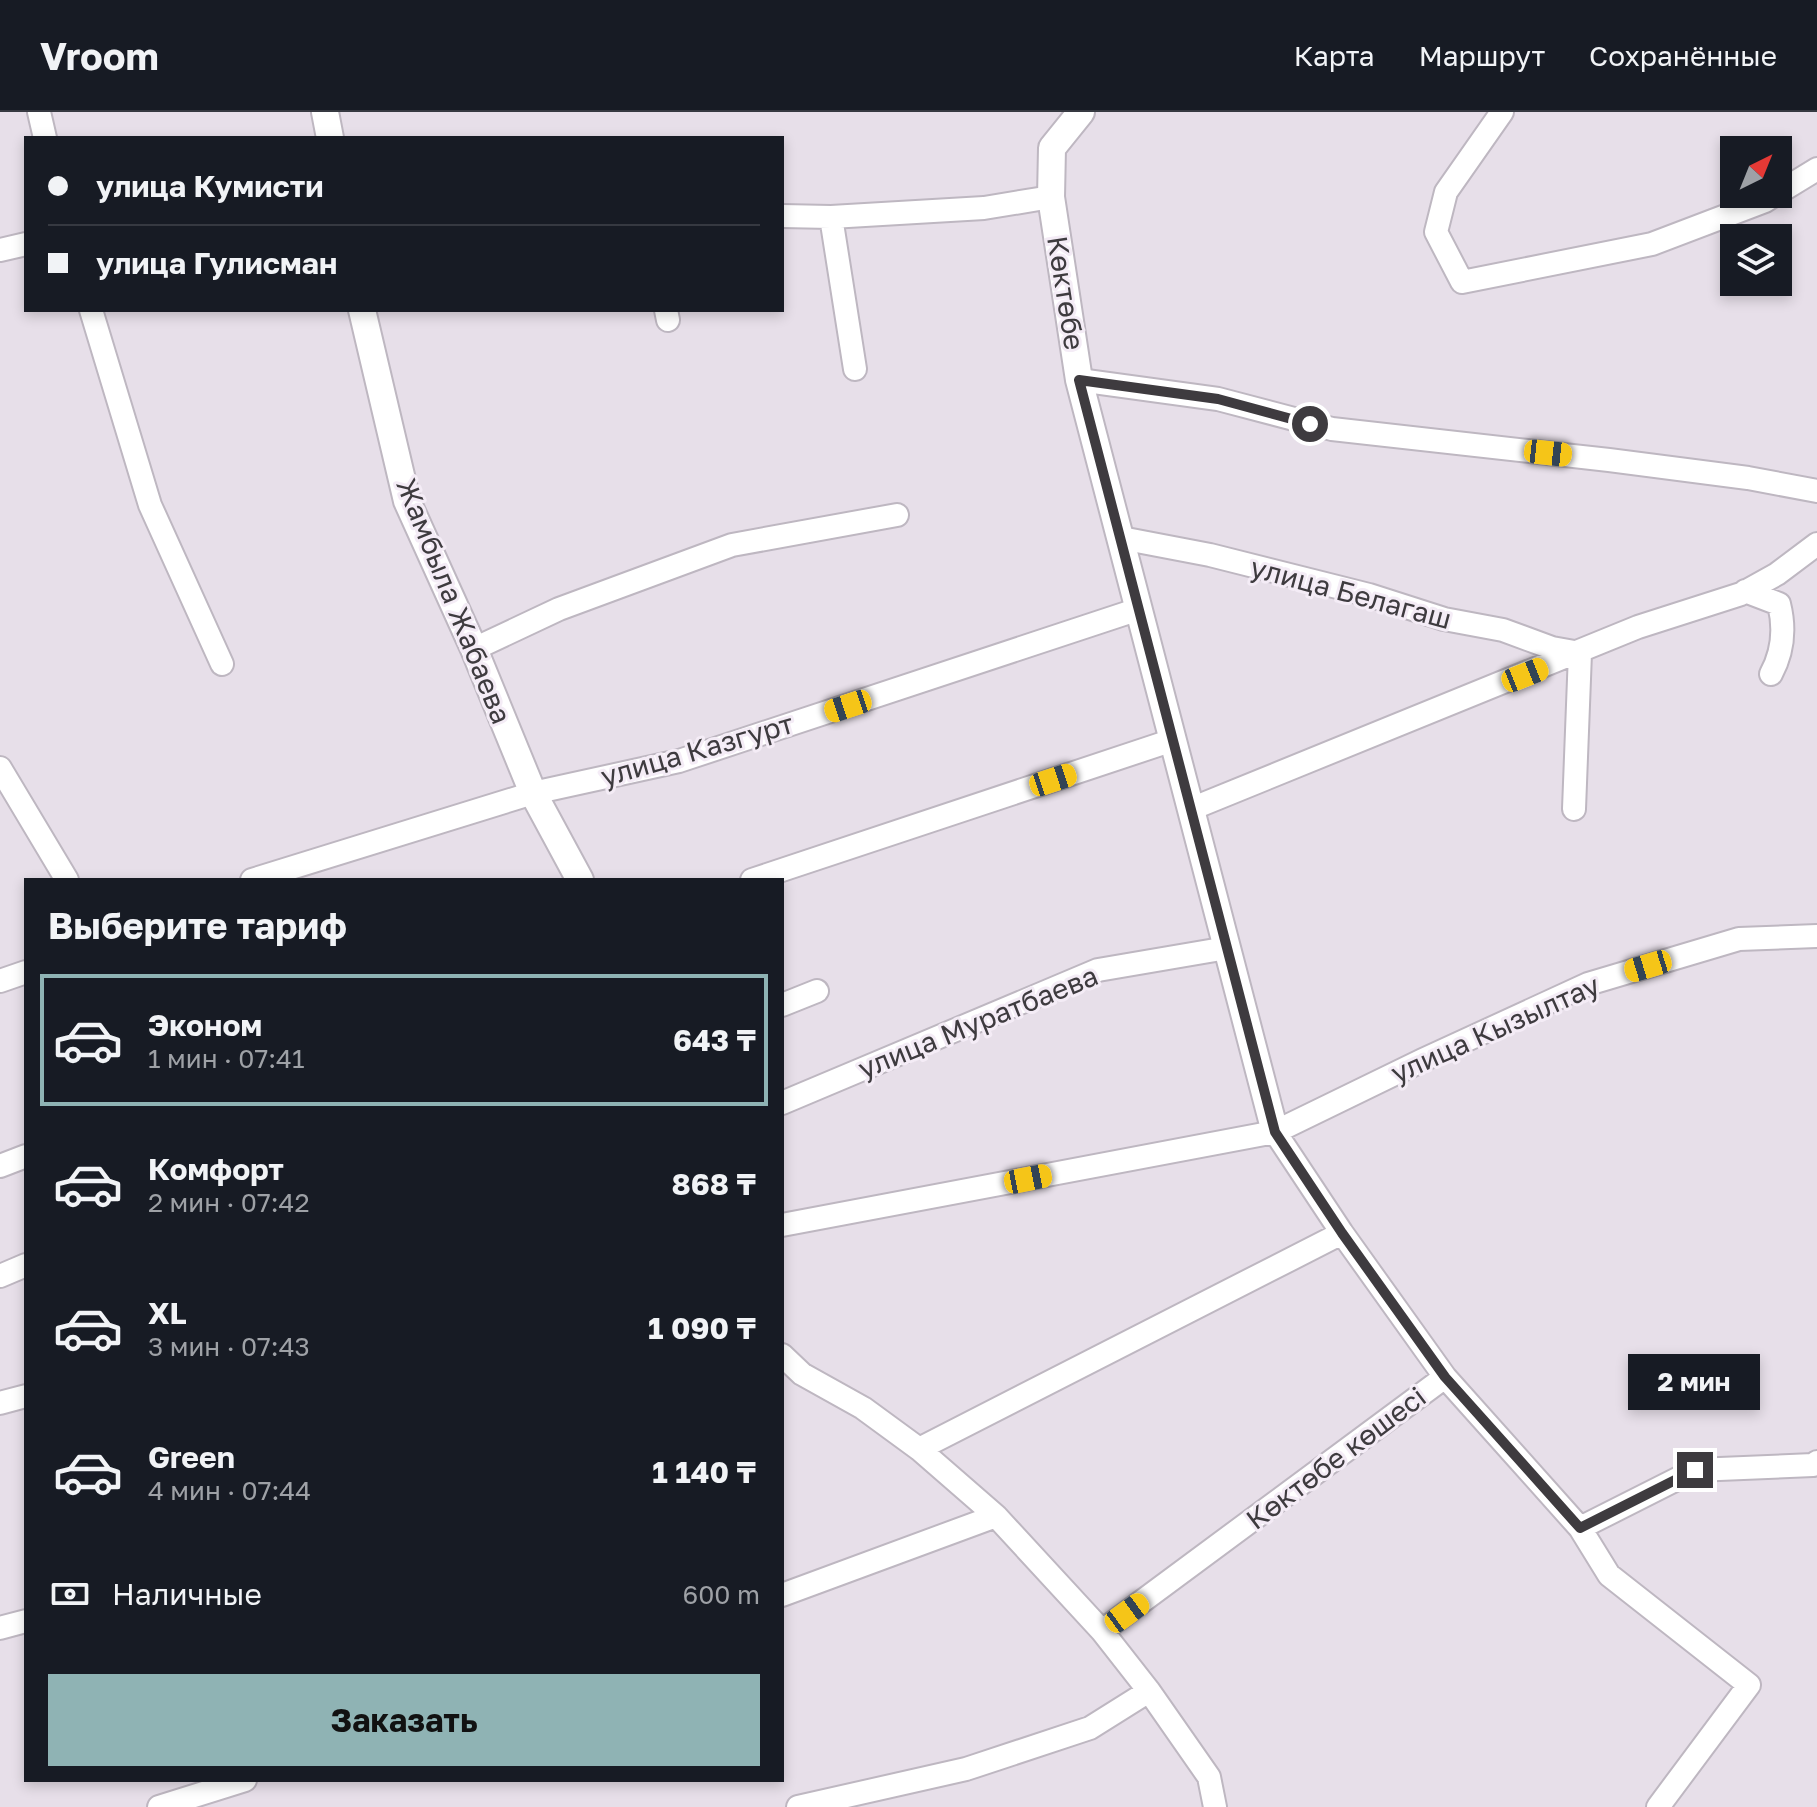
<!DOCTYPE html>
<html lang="ru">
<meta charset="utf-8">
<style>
:root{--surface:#171b24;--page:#242831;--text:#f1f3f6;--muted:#9ea1a6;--line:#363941;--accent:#8fb3b4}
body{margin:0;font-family:"Golos Text",sans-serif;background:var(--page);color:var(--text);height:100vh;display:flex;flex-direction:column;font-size:30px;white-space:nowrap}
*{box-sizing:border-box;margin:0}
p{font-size:26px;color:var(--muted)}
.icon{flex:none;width:44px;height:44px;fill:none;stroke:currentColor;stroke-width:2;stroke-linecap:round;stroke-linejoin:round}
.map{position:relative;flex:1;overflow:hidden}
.drawer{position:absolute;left:24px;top:766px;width:760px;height:904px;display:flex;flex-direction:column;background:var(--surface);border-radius:0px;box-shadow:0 4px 12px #0003}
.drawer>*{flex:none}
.banner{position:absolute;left:24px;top:24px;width:760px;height:176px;border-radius:0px;box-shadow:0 4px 12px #0003;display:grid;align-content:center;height:176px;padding:0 24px;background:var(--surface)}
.needle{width:52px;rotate:43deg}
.buttons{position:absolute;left:1720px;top:24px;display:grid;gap:16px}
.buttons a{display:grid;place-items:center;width:72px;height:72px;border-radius:0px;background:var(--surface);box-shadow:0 4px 12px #0003;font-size:40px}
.end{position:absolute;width:36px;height:36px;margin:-18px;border:10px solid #3e3b3f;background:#fff;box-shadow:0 0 0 4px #fff}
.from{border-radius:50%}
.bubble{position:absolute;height:56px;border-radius:0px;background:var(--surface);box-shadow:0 4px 12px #0003;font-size:26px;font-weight:700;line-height:56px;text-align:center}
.car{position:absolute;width:24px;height:48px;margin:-24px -12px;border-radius:10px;box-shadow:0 0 6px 2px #0007;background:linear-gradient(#f5c518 24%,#345 0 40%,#f5c518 0 76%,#345 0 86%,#f5c518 0)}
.banner b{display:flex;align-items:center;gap:28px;height:76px;font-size:30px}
.banner b+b{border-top:2px solid var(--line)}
.banner i{width:20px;height:20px;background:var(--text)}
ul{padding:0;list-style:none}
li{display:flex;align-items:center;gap:24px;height:132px;margin:0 16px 12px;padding:0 8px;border:4px solid transparent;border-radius:0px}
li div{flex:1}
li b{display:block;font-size:30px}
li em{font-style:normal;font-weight:700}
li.on{border-color:var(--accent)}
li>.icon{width:72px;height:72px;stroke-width:1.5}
h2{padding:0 24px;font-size:36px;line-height:96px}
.pay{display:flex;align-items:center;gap:20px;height:88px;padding:0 24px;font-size:30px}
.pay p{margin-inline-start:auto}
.primary-button{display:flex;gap:16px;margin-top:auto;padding:16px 24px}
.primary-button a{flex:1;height:92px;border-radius:0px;background:var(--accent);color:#111;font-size:32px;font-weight:700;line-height:92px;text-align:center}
header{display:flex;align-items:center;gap:48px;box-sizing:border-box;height:112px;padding:0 40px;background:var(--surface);border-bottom:2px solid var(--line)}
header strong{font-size:38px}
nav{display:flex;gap:44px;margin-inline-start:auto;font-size:28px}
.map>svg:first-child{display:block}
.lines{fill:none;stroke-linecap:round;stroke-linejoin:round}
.minor-casing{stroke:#beb7c1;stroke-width:26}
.tertiary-casing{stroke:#beb7c1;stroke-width:30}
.minor{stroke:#fff;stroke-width:22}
.tertiary{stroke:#fff;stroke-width:26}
.route{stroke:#3e3b3f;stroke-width:10}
.labels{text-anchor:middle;stroke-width:6;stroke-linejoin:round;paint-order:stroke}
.street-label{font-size:28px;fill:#3e3b3f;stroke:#f4ecf6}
</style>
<header>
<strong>Vroom</strong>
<nav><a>Карта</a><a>Маршрут</a><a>Сохранённые</a></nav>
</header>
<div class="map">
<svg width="1817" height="1695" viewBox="0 0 1817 1695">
<rect width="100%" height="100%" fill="#e7dfe9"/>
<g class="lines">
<defs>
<path id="minor" d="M39 0 45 26
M1502 0 1446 80 1436 120 1462 170 1652 132 1765 89 1776 82
M1778 81 1817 57
M782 104 831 105
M0 138 26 132
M91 198 150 393 222 552
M666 198 668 208
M855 257 831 105 984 96 1051 85
M1079 268 1218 287 1332 317 1609 348 1748 366 1817 379
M1121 426 1210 443 1369 483 1444 507 1503 518 1552 536 1580 541 1574 697
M1745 479 1779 492C1785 516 1783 540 1771 562
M474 537 559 497 732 433 897 403
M0 656 67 768
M1191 697 1638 515 1741 482 1777 462 1817 432
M252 768 533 681 679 649 1139 497
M752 768 1173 628
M0 869 26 860
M782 893 817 879
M782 991 1098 858 1227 836
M0 1054 26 1044
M782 1113 1275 1020 1423 948 1588 872 1739 827 1817 824
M0 1164 26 1153
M782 1243 802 1262 863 1296 919 1337 996 1404 1102 1519 1149 1579 1209 1665 1215 1695
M1445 1265 1580 1416 1609 1463 1749 1573 1658 1695
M0 1291 26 1284
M919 1337 1342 1121
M1580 1416 1695 1358 1813 1353 1817 1350
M782 1483 996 1404
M0 1516 26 1509
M1102 1519 1445 1265 1342 1121 1275 1020
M159 1695 245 1668
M798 1695 966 1657 1090 1616 1149 1579"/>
<path id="tertiary" d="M325 0 330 26
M1081 0 1052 36 1051 85 1079 268 1275 1020
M362 198 407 389 474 537 533 681 580 768"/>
</defs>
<!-- minor casing -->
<use href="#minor" class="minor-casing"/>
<!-- tertiary casing -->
<use href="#tertiary" class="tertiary-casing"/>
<!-- minor -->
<use href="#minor" class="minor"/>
<!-- tertiary -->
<use href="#tertiary" class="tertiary"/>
</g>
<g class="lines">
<!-- route -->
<path class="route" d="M1310 312 1218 287 1079 268 1275 1020 1342 1121 1445 1265 1580 1416 1695 1358"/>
</g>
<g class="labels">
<!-- street labels -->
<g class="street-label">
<text transform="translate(1066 181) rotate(81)" y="10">Көктөбе</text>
<text transform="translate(1351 481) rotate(15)" y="10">улица Белагаш</text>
<text transform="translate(454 489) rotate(68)" y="10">Жамбыла Жабаева</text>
<text transform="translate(697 638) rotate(-16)" y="10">улица Казгурт</text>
<text transform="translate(978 910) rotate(-22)" y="10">улица Муратбаева</text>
<text transform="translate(1495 917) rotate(-24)" y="10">улица Кызылтау</text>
<text transform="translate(1336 1346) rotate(-37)" y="10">Көктөбе көшесі</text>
</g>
</g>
</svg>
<div class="buttons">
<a><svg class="needle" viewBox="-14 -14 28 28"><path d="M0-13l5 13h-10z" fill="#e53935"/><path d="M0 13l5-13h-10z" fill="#9ea1a6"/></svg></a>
<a><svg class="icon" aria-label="layers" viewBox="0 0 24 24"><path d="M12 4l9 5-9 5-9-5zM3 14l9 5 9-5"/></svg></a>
</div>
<i class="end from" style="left:1310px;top:312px"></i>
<i class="end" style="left:1695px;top:1358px"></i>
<div class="bubble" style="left:1628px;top:1242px;width:132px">2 мин</div>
<i class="car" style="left:1548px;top:341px;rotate:96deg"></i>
<i class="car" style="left:1525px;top:563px;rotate:68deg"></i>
<i class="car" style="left:848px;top:594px;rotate:252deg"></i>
<i class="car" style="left:1053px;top:668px;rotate:72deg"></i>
<i class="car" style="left:1648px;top:854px;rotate:253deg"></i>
<i class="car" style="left:1028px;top:1067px;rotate:79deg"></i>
<i class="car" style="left:1127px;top:1501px;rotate:54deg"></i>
<div class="banner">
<b><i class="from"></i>улица Кумисти</b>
<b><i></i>улица Гулисман</b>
</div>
<section class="drawer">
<h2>Выберите тариф</h2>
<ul>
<li class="on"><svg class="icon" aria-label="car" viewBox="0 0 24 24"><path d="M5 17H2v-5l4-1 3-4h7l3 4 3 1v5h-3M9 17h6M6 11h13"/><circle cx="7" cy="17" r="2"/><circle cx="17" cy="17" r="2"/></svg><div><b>Эконом</b><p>1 мин · 07:41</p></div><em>643 ₸</em></li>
<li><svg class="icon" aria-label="car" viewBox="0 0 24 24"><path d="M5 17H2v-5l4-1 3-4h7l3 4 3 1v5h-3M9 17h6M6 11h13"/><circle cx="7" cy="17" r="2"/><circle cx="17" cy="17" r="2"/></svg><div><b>Комфорт</b><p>2 мин · 07:42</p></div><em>868 ₸</em></li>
<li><svg class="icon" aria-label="car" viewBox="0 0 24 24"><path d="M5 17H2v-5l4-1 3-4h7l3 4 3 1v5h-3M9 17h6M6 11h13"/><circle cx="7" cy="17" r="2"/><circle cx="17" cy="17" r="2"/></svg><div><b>XL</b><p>3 мин · 07:43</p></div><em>1 090 ₸</em></li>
<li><svg class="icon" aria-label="car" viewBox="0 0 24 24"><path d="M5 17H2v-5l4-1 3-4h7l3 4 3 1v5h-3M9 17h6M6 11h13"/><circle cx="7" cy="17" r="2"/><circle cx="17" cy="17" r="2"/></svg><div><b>Green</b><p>4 мин · 07:44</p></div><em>1 140 ₸</em></li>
</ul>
<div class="pay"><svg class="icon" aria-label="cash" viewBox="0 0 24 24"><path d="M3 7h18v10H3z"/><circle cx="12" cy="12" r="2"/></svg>Наличные<p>600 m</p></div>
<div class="primary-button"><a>Заказать</a></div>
</section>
</div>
